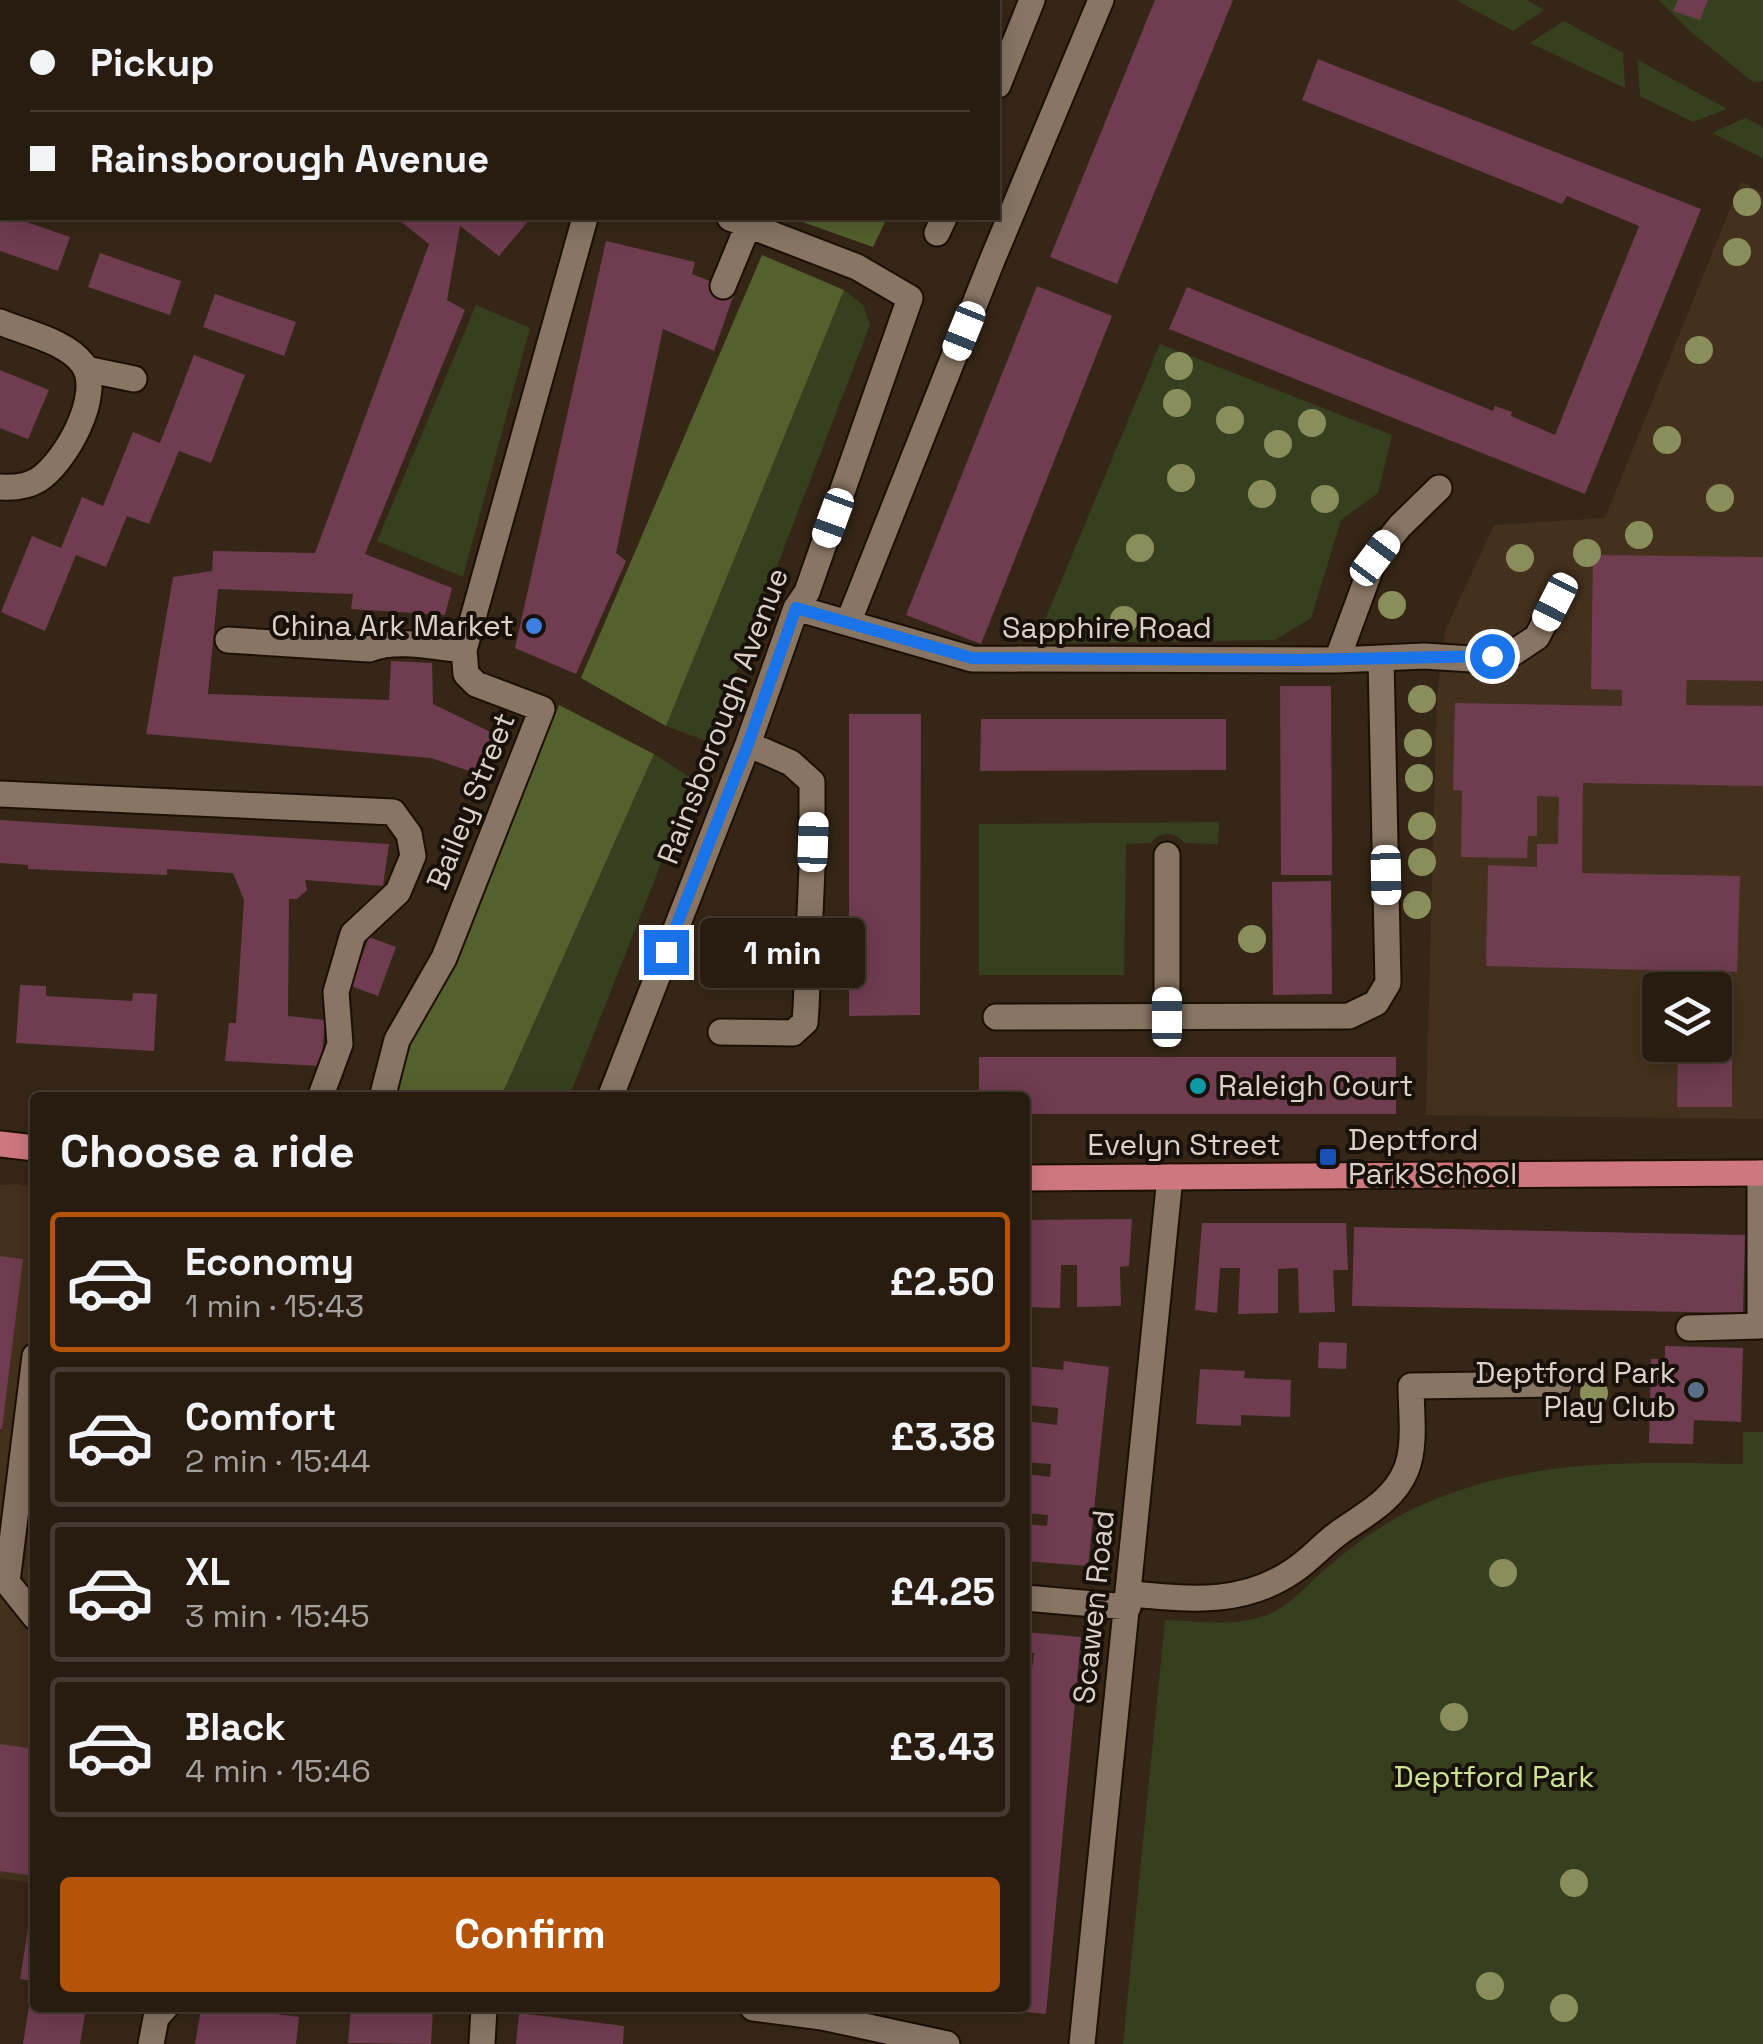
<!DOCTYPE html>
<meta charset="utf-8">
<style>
:root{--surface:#281c11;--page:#34291f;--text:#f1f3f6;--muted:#a5a19f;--line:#443a31;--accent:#b45309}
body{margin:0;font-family:"Space Grotesk",sans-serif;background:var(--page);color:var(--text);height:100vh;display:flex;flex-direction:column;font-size:38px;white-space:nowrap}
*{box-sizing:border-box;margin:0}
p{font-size:32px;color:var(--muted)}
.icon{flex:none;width:55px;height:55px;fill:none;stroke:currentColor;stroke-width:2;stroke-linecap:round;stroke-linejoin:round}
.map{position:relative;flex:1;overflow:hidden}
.panel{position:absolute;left:30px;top:1092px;width:1000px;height:920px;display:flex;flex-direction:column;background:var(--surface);border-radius:10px;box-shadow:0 5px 25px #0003,0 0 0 2px var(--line)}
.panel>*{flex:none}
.guide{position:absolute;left:0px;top:0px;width:1000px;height:220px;box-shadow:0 5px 25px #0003,0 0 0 2px var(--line);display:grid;align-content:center;height:220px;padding:0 30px;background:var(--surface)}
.buttons{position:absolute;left:1642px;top:972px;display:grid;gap:20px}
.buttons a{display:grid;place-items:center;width:90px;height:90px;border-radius:10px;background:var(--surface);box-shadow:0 5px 25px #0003,0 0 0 2px var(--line);font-size:50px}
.end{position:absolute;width:45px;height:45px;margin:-22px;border:12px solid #1a73e8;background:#fff;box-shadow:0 0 0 5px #fff}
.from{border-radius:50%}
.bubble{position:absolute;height:70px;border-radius:10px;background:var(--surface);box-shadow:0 5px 25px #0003,0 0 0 2px var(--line);font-size:32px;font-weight:700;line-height:70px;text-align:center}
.car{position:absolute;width:30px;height:60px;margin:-30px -15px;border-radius:12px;box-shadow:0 0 8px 2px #0007;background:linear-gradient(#fff 24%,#345 0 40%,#fff 0 76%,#345 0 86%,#fff 0)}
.guide b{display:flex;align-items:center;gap:35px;height:95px;font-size:38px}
.guide b+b{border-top:2px solid var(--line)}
.guide i{width:25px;height:25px;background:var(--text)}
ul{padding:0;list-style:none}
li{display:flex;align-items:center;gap:30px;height:140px;margin:0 20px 15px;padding:0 10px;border:5px solid var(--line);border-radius:10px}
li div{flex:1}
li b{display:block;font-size:38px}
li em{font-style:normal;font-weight:700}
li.active{border-color:var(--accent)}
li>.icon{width:90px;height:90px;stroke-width:1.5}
h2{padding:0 30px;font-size:45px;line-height:120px}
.action{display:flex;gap:20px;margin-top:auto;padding:20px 30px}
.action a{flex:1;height:115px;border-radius:10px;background:var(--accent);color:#fff;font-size:40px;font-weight:700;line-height:115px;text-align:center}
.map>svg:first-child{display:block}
.built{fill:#44311d;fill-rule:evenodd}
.green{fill:#37401e}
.forest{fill:#54612e}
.building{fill:#6f3c50}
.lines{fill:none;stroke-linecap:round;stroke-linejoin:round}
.minor-casing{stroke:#1d0f03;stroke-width:29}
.major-casing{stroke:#1d0f03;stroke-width:29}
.minor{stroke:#887564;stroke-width:25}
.major{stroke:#cf777e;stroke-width:25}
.tree{fill:#898e5b}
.route{stroke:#1a73e8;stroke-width:12}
.shop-dot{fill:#3f7fe0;stroke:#18110a;stroke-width:4}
.culture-dot{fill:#0f9aa8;stroke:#18110a;stroke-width:4}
.transit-dot{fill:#1a4fb4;stroke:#18110a;stroke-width:4}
.service-dot{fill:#5c6f8a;stroke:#18110a;stroke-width:4}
.labels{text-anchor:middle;stroke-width:8;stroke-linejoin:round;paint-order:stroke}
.poi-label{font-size:30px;fill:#dbd1c7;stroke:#18110a;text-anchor:end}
.street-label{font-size:30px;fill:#dbd1c7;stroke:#18110a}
.park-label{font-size:30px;fill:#cde393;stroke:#18110a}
</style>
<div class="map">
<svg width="1763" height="2044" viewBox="0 0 1763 2044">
<rect width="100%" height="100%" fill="#362617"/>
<!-- built -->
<path class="built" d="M1741 182 1763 193V1119L1426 1115 1437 696 1445 631 1494 525 1605 518ZM1660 990H1715V1045H1660Z
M18 1184 35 1188V1884L0 1878V1185Z"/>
<!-- green -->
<path class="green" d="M632 0H860L631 2Z
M1456 0H1527L1544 10 1513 31Z
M1659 0H1763V81L1753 82 1692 33Z
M1564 21 1623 53 1625 88 1530 43Z
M1638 60 1727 109 1693 122 1640 96Z
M1745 118 1763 127V158L1712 133Z
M844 290 863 305 870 325 709 742 666 726Z
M476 305 530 328 463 577 377 541Z
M1160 344 1392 435 1378 493 1341 520 1311 618 1275 640 1035 644Z
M654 754 694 780 569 1097 501 1098Z
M1219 822 1218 844 1184 843C1176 831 1159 831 1151 843L1126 844 1124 975H979V824Z
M1743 1432H1763V2044H1123L1165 1620C1197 1621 1232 1627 1264 1616 1291 1607 1308 1583 1330 1565 1357 1542 1393 1517 1426 1503 1531 1458 1631 1462 1743 1464Z"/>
<!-- forest -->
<path class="forest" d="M791 218H887L873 247Z
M762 255 844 290 666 726 581 678Z
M559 705 654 754 501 1097 396 1098 407 1042 447 972Z"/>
<!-- building -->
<path class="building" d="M1155 0H1233L1117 284 1050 257Z
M1678 0H1708L1700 20 1673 11Z
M1318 59 1701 209 1585 494 1169 329 1187 287 1493 411 1495 406 1512 412 1511 416 1555 435 1639 226 1567 196 1562 204 1302 100Z
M0 218H15L70 237 58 271 0 251Z
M396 218 530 219 499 256 460 226 447 300 465 310 365 554 452 588 445 615 351 609 353 594 218 589 208 694 389 700 391 661 432 663 433 704 503 738 481 775 431 758 146 734 173 577 212 571 213 551 315 553 429 244Z
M606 241 695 262 692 274 735 291 714 351 663 329 616 553 626 561 576 674 515 648Z
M100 253 181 281 170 315 88 287Z
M1037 286 1112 316 981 644 906 615Z
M215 294 296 322 284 356 203 327Z
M194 355 245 375 211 463 179 451 149 524 127 516 106 567 76 555 45 631 1 612 32 536 61 548 82 497 103 506 133 432 160 443Z
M0 370 49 390 28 439 0 428Z
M1593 555 1763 557V681L1687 680 1686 705 1763 706V786L1583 783 1582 873 1740 876 1737 972 1486 966 1488 865 1537 867V844H1558L1559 797 1537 796V836H1528L1527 858 1461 857 1462 791 1453 790 1455 703 1622 706V690L1591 689Z
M1280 686H1331L1332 875H1281Z
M849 714H921L920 1015 849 1016Z
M981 719H1226V770L980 771Z
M0 820 389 844 383 886 305 880 307 890 297 899H289L288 1016 325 1020 321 1066 225 1061 229 1023H236L244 900 233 873 167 869V875L28 869V865L0 863Z
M1331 881 1332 994 1273 995 1272 882Z
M369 937 396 947 378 996 351 986Z
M20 985 46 986V996L132 1001 133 993 157 994 154 1051 16 1043Z
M1715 1037H1732V1107H1677L1678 1045H1715Z
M979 1057H1396V1114H1025V1098H979Z
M1132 1219 1129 1266 1120 1267 1121 1306 1077 1307V1265H1061L1060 1308 1025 1307V1220Z
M1202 1223H1346L1348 1270H1333L1335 1312 1299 1313 1298 1268 1278 1269V1313L1238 1314 1240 1268H1220L1217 1313 1195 1310Z
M1354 1227 1745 1235 1743 1313 1352 1306Z
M0 1256 23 1259 2 1429H0Z
M1319 1342 1347 1343 1346 1369 1318 1368Z
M1665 1346 1743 1348 1741 1422 1694 1420 1693 1444 1649 1443 1651 1359H1665Z
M1064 1361 1109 1367 1088 1566 1025 1561V1524L1047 1526 1048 1515 1025 1513V1474L1050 1477 1051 1464 1025 1462V1421L1057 1425 1058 1408 1025 1405V1366L1063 1370Z
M1200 1369 1245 1371 1244 1378 1291 1380 1290 1417 1241 1415V1426L1196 1424Z
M1025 1632 1081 1637 1046 2014 1007 2010 1025 2008V1723H1028L1029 1709H1025V1669H1032L1034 1653 1025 1652Z
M0 1744 35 1749V1876L0 1871Z
M33 1897 35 2008H86L80 2044H23L33 1981 20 1979Z
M351 2008H433L431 2044 348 2043Z
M201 2009 239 2014 240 2009 299 2017 296 2044H195Z
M519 2013 624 2026 623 2044H516Z"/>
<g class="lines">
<defs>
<path id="minor" d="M461 2 462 0
M998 85 1032 0
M937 233 944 218
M723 286 749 223
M0 322C26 333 66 341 83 364 104 394 65 463 38 480 26 487 13 488 0 487
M86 369 134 379
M796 608 972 659 1337 660 1424 656 1472 659 1513 653 1537 637 1555 602
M848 623 993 258 1101 0
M228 640 369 649C397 638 434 647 464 650
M1337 660 1375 557 1400 526 1439 488
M0 794 393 812 409 834 413 856 398 892 353 934 336 992 340 1044 320 1098
M1167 855V1017
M996 1017 1349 1016 1376 1003 1388 983 1381 659
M721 1032 793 1033 805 1022 806 1008 812 868V782L791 763 748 744
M382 1098 397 1040 444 958 542 709 476 684 466 674 464 650 585 218
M610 1098 748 744 796 608 807 592 910 298 857 267 730 218
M1689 1328 1760 1326V1173
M35 1356 7 1582 35 1617
M1130 1594C1188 1599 1242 1606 1293 1571 1310 1560 1323 1544 1340 1532 1364 1515 1394 1500 1406 1470 1416 1446 1411 1412 1411 1386L1559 1384
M1025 1598 1128 1607
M753 2008 822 2017 947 2044
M151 2044 156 2018 165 2008
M482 2044 484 2008
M1082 2044 1170 1177"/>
<path id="major" d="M0 1144 35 1148
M1025 1178 1763 1173"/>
</defs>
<!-- minor casing -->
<use href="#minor" class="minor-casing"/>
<!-- major casing -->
<use href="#major" class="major-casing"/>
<!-- minor -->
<use href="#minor" class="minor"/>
<!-- major -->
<use href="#major" class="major"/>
</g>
<!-- trees -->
<g class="tree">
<circle cx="1747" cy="202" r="14"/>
<circle cx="1737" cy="252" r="14"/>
<circle cx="1699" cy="350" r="14"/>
<circle cx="1179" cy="366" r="14"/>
<circle cx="1177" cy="403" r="14"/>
<circle cx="1230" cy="420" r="14"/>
<circle cx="1312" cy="423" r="14"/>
<circle cx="1667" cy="440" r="14"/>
<circle cx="1278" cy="444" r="14"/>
<circle cx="1181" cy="478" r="14"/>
<circle cx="1262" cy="494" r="14"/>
<circle cx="1720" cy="498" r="14"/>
<circle cx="1325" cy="499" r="14"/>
<circle cx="1639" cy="535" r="14"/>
<circle cx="1140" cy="548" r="14"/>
<circle cx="1587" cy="553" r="14"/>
<circle cx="1520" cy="558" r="14"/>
<circle cx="1392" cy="605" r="14"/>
<circle cx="1124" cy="620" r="14"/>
<circle cx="1422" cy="699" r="14"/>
<circle cx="1418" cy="743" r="14"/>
<circle cx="1419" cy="778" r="14"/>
<circle cx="1422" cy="826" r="14"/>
<circle cx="1422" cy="862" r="14"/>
<circle cx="1417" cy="905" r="14"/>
<circle cx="1252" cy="939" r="14"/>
<circle cx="1594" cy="1393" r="14"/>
<circle cx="1503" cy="1573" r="14"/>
<circle cx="1454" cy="1717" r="14"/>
<circle cx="1574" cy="1883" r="14"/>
<circle cx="1490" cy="1986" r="14"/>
<circle cx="1564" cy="2008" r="14"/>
</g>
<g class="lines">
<!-- route -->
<path class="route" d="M666 952 748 744 796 608 972 658 1300 660 1492 656"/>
</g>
<!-- markers -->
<circle class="shop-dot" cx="534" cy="626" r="10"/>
<circle class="culture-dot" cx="1198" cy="1086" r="10"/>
<rect class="transit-dot" x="1318" y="1147" width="20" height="20" rx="5"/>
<circle class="service-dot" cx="1696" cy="1390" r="10"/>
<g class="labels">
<!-- poi labels -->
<g class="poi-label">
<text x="514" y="636">China Ark Market</text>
<text x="1218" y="1096" text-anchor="start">Raleigh Court</text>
<text x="1348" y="1150" text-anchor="start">Deptford<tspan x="1348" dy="34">Park School</tspan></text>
<text x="1676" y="1383">Deptford Park<tspan x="1676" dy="34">Play Club</tspan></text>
</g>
<!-- street labels -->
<g class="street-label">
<text x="1107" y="638">Sapphire Road</text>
<text transform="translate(723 716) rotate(-69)" y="10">Rainsborough Avenue</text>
<text transform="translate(471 801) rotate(-68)" y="10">Bailey Street</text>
<text x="1184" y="1155">Evelyn Street</text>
<text transform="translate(1094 1607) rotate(-84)" y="10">Scawen Road</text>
</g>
<!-- park labels -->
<g class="park-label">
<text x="1494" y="1787">Deptford Park</text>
</g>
</g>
</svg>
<div class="buttons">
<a><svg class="icon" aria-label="layers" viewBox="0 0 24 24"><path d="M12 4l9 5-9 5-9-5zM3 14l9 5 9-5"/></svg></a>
</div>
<i class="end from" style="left:1492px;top:656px"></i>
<i class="end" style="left:666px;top:952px"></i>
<div class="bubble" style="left:700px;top:918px;width:165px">1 min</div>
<i class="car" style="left:964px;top:331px;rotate:202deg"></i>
<i class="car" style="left:833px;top:518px;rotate:200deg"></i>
<i class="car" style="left:1375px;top:558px;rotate:37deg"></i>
<i class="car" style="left:1555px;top:602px;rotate:207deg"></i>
<i class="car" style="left:813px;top:842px;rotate:2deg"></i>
<i class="car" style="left:1386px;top:875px;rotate:179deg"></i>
<i class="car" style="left:1167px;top:1017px;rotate:0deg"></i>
<div class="guide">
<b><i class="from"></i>Pickup</b>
<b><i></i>Rainsborough Avenue</b>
</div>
<section class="panel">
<h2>Choose a ride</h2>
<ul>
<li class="active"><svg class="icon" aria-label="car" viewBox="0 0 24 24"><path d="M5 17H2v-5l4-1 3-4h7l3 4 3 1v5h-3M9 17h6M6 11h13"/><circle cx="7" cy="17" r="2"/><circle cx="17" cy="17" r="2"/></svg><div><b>Economy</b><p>1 min · 15:43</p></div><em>£2.50</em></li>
<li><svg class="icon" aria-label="car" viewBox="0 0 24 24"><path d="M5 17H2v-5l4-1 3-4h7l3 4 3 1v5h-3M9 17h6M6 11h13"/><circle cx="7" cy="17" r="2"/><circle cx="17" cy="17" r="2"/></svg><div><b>Comfort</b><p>2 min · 15:44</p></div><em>£3.38</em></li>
<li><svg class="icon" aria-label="car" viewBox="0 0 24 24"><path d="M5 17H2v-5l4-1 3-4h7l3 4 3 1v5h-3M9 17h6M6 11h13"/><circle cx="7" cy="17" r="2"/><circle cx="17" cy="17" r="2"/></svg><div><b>XL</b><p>3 min · 15:45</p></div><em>£4.25</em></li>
<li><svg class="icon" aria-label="car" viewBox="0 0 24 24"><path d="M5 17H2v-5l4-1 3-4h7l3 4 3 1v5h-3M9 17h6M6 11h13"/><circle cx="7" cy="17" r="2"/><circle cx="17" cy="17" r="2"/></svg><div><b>Black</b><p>4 min · 15:46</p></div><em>£3.43</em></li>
</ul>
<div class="action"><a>Confirm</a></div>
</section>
</div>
